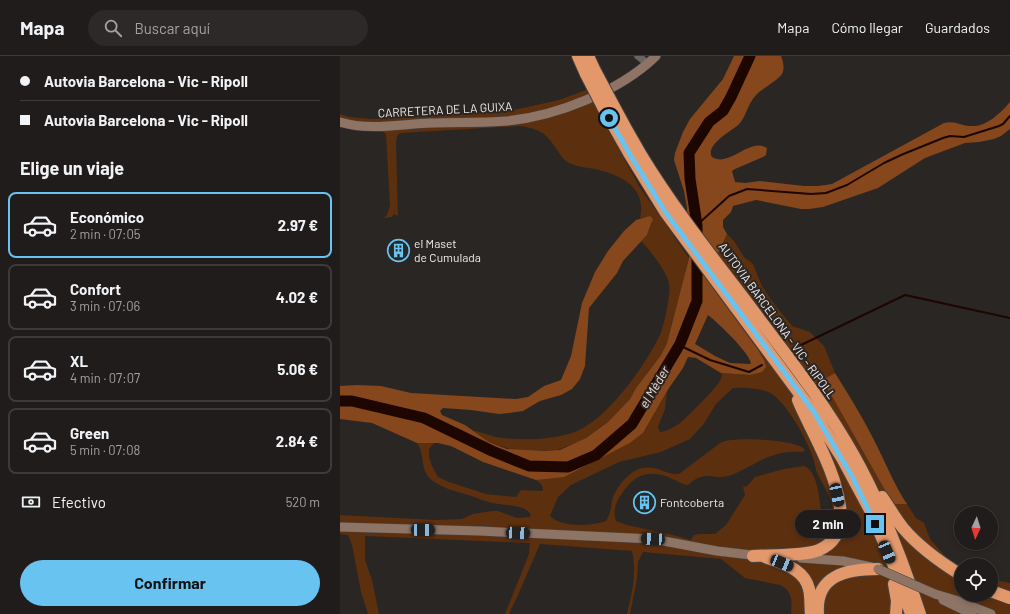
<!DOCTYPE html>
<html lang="es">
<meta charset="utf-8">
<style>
:root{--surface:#201c1b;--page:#2d2928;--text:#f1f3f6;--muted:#a2a1a3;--line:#3d3a3a;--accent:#69c3f1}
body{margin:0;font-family:Barlow,sans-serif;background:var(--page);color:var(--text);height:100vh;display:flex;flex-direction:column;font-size:15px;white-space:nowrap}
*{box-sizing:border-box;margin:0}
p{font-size:13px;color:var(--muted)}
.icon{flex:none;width:22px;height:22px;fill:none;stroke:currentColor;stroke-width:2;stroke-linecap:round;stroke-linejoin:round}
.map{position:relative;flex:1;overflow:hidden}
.details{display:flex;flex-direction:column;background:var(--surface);width:340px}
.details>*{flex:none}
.banner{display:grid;align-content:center;height:88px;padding:0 20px;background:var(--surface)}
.needle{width:26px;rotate:184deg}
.fabs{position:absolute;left:614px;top:450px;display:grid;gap:8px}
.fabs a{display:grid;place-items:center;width:44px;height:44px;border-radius:50%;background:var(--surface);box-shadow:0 2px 6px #0003,0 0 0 1px var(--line);font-size:20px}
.end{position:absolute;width:18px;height:18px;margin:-9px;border:5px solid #69c3f1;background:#111;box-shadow:0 0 0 2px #111}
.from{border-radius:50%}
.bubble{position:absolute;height:28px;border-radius:14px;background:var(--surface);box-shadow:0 2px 6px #0003,0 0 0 1px var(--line);font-size:13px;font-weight:700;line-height:28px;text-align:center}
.car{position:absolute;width:12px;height:24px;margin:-12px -6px;border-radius:5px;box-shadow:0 0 3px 1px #0007;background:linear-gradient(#222 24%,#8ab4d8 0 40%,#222 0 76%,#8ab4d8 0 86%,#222 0)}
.banner b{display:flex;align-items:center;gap:14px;height:38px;font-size:15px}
.banner b+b{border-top:1px solid var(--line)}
.banner i{width:10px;height:10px;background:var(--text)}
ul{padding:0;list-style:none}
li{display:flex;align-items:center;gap:12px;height:66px;margin:0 8px 6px;padding:0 12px;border:2px solid var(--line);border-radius:8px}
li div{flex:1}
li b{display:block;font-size:15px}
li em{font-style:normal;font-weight:700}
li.on{border-color:var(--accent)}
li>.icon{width:36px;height:36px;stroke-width:1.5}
h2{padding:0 20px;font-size:18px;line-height:48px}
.pay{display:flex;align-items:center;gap:10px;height:44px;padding:0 20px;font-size:15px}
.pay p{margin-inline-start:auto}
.cta{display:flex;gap:8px;margin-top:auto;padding:8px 20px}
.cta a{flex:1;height:46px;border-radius:24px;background:var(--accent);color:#111;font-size:16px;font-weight:700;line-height:46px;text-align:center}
header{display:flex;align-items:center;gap:24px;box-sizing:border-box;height:56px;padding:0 20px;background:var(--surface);border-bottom:1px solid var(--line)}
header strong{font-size:19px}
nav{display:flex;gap:22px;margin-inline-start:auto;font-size:14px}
.search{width:280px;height:36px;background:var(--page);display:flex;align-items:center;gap:10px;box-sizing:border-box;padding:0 14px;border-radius:22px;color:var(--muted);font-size:15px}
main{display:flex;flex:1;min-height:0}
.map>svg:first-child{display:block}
.green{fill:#5c2f0f;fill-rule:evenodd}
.forest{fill:#85471b;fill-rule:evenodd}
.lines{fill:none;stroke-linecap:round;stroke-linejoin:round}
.stream{stroke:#1e0600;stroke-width:2}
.river{stroke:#1e0600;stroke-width:11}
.street-casing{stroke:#474442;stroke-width:8}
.secondary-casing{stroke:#474442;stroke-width:10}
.highway-casing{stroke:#474442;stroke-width:14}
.street{stroke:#696563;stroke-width:7}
.secondary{stroke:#8d7465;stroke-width:9}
.highway{stroke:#e2986a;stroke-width:12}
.secondary-bridge-casing{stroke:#474442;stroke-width:10;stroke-linecap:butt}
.highway-bridge-casing{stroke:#474442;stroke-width:14;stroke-linecap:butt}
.secondary-bridge{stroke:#8d7465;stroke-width:9}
.highway-bridge{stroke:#e2986a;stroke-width:12}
.route{stroke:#69c3f1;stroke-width:5}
.labels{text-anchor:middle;stroke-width:4;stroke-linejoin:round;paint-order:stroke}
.street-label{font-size:12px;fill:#eeebea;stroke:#2a2624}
.poi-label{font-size:12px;fill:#eeebea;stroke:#2a2624;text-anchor:start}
.water-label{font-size:13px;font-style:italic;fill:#f1dacd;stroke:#2a2624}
</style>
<header>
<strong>Mapa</strong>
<div class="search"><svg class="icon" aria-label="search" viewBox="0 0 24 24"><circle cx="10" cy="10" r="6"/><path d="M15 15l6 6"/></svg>Buscar aquí</div>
<nav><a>Mapa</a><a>Cómo llegar</a><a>Guardados</a></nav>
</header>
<main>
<section class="details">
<div class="banner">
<b><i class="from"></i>Autovia Barcelona - Vic - Ripoll</b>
<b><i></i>Autovia Barcelona - Vic - Ripoll</b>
</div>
<h2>Elige un viaje</h2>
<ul>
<li class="on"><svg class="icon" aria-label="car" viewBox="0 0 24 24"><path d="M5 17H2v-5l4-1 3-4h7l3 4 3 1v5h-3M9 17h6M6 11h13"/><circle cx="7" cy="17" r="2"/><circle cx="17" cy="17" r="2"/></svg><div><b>Económico</b><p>2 min · 07:05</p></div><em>2.97 €</em></li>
<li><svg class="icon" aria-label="car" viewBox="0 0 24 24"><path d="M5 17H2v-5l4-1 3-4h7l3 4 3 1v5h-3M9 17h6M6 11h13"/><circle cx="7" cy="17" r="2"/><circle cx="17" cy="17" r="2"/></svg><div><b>Confort</b><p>3 min · 07:06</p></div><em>4.02 €</em></li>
<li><svg class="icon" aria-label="car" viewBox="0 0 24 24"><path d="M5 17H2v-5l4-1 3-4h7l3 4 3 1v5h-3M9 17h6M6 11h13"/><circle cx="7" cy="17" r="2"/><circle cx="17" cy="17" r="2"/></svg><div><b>XL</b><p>4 min · 07:07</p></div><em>5.06 €</em></li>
<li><svg class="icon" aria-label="car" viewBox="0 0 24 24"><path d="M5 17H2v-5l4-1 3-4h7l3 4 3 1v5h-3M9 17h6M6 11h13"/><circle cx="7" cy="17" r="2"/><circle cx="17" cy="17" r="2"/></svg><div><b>Green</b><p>5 min · 07:08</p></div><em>2.84 €</em></li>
</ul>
<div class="pay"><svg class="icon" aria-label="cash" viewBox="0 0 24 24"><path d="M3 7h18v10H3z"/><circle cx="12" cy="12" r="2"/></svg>Efectivo<p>520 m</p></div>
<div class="cta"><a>Confirmar</a></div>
</section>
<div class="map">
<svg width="670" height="558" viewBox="0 0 670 558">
<rect width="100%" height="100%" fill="#2a2624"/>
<!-- green -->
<path class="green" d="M246 34 299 130 349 202 327 287 321 299 296 332 290 343 268 366 246 382 238 386 215 395 172 394 149 386 133 374C140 376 148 379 156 381 180 385 209 384 232 377 266 366 305 310 320 279 324 270 331 237 329 228 328 217 309 193 301 185L307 179 312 167 309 161 300 162C307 131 281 119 255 113 247 112 232 110 226 105 222 102 218 95 215 91 205 75 197 73 180 70L60 77 57 80 56 87 58 160 54 158 52 161 44 162 47 159 50 149 46 78 43 76 16 74 0 71V58L9 61 33 63 164 56 219 44Z
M387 178 394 185 404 201 413 208 422 230 431 244 452 270 470 276 484 290 495 317 488 321 485 328 551 445 555 448H567L576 462 584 467 590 483 605 500 621 513V539H651V523L670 527V558H451C452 545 453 535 440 529L405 522 381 503 303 496 298 506 297 523 290 558H287C292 536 297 518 292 495L200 488 178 539 169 558H165L189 498 190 487 25 480V504L32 524 39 558H28L21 536 12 489 8 479 0 478V459L95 464 122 463 133 458 152 455H158L177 462 190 461 191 459C185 447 160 450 149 446 141 444 133 440 125 438 115 435 105 433 96 427 77 415 87 402 77 387H94L89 393V401L92 410 98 421 109 426 146 438 176 441 181 434 202 435C205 431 200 427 196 424L224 420 290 387 303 377 327 336 325 353 318 371 320 376C328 375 334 371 340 367 349 359 376 333 381 323 382 320 382 319 381 317L410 319 424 304 373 232 378 197ZM393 332C404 331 422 332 432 338 447 348 466 382 472 399 474 404 475 409 476 414 480 426 508 463 483 470V469C480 454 480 415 464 410L444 413 415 421 407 430 403 431 405 439 386 469 375 478H360L354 479 351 484 333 479 287 469 276 465C273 455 275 447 281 439 293 420 306 413 328 421 336 424 340 428 348 429 367 411 375 427 394 418 420 406 432 394 463 396L465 394C460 384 404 382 392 384 388 384 384 385 380 387L339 418C329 419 322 413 313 412 294 408 280 426 273 441 271 446 272 452 270 456 269 459 268 462 266 465 252 470 222 472 210 460L218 441 231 429 279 406 321 396 350 383 363 369 376 348Z"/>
<!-- forest -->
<path class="forest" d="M394 0H441C443 5 445 12 442 18 438 24 422 33 416 39 407 48 406 63 397 70 389 76 365 90 372 101 389 112 410 81 427 92L426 99 423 101 395 113 392 115 395 126 405 127 420 125 464 130H478L492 128 604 67C615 64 621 70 632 70 646 71 662 56 670 46V73L661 80 654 83 639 86 625 87 585 102 538 132 483 151 469 153H461L416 144 393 150 391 156 383 164V171L387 178 378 197 373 232 418 294 424 304 426 311 422 316 410 319 381 317 356 302 348 301 343 312 329 332 303 377 290 387 224 421 196 424 143 406 111 390 98 387H77L32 367 0 363V330L17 329 41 330 71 337 176 343 188 341 204 330 221 324 231 300 242 247 255 216 268 195 284 175 296 164 310 160 313 163 307 179 283 205 277 217 249 252 245 310 240 323 232 333 221 339 200 345 183 355 169 357 159 358 131 354 103 352 100 355 102 359 125 369 149 386 167 393 206 395 220 394 246 382 268 366 290 343 296 332 321 299 327 287 349 202 347 152 344 135 334 104 335 97 343 76 350 63 383 23ZM368 259C378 267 408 295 411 307L410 308 390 307 375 300 355 288Z
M495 317C510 341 525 365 537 390 547 410 555 430 567 448H555L551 445 485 328 486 322Z"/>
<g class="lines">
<!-- stream -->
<path class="stream" d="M357 169 389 140 407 133 471 138 486 137 507 129 544 107 561 99 603 82 610 80 624 81 659 70 663 68 670 60
M339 289 370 304 409 316 422 309
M459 290 565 239 670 262"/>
<!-- river -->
<path class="river" d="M0 345H12L84 362 152 395 189 410 228 411 256 399 292 368 340 288 357 245V169L350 123 349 97 369 66 383 55 391 41 410 0"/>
<defs>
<path id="street" d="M298 0 308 8"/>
<path id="secondary" d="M0 66C29 75 61 68 91 67 116 66 142 67 167 65 217 60 280 35 316 0
M0 471 140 475 313 483 377 495 420 500
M461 502 503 505 531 511
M595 538 615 544 651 558
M603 544 632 558"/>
<path id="highway" d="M238 0 246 18
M248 0 254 13
M272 47C281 64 291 82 301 99 332 150 369 197 405 244 443 295 483 344 514 400 542 450 562 503 580 558
M263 51 289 97 326 157 473 356 502 402 530 454 557 517 571 558
M542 441C549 451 555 462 563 472 579 491 600 506 621 519
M413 500C429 499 466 500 479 494 533 471 470 376 458 344
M425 501C442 508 464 512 469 533 471 541 470 550 471 558
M554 528 557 545 556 558
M651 535 670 542
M478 558C475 519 507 513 538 513"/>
</defs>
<!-- street casing -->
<use href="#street" class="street-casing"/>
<!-- secondary casing -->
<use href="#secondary" class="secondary-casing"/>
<!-- highway casing -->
<use href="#highway" class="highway-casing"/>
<!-- street -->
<use href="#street" class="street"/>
<!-- secondary -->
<use href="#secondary" class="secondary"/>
<!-- highway -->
<use href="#highway" class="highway"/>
<defs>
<path id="secondary-bridge" d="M538 513 595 538"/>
<path id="highway-bridge" d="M254 13 272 47
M246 18 263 51"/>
</defs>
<!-- secondary-bridge casing -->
<use href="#secondary-bridge" class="secondary-bridge-casing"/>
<!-- highway-bridge casing -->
<use href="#highway-bridge" class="highway-bridge-casing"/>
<!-- secondary-bridge -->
<use href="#secondary-bridge" class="secondary-bridge"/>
<!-- highway-bridge -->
<use href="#highway-bridge" class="highway-bridge"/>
</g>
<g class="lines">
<!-- route -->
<path class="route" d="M269 62 289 97 326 157 474 356 513 422 535 468"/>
</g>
<!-- icons -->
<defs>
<symbol id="building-ring" viewBox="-11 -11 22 22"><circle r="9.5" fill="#2a2624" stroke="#69c3f1" stroke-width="1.5"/><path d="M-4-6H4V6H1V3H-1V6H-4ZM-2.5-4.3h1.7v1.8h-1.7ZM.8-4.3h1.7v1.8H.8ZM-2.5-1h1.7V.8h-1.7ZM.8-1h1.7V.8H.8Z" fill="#69c3f1"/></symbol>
</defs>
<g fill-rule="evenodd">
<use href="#building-ring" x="46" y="182" width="25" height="25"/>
<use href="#building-ring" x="292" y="434" width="25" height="25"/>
</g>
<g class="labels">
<!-- street labels -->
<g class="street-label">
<text transform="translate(105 54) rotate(-3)" y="4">CARRETERA DE LA GUIXA</text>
<text transform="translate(437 265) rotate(54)" y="4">AUTOVIA BARCELONA - VIC - RIPOLL</text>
</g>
<!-- poi labels -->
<g class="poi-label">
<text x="74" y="192">el Maset<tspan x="74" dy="14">de Cumulada</tspan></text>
<text x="320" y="451">Fontcoberta</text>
</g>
<!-- water labels -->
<g class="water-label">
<text transform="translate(314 331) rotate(-59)" y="5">el Mèder</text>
</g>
</g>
</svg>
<div class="fabs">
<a><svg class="needle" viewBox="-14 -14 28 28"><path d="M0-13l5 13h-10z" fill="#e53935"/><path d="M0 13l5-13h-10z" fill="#a2a1a3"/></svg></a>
<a><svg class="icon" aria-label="locate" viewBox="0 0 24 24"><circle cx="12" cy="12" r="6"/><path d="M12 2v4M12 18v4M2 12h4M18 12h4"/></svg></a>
</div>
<i class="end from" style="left:269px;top:62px"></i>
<i class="end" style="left:535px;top:468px"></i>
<div class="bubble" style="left:455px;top:454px;width:66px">2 min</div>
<i class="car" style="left:497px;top:439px;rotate:168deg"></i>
<i class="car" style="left:83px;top:474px;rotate:91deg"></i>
<i class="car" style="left:178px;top:477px;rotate:93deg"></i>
<i class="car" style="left:313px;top:483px;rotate:273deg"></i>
<i class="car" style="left:547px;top:496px;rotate:157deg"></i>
<i class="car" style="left:442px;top:507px;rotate:112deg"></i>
</div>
</main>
